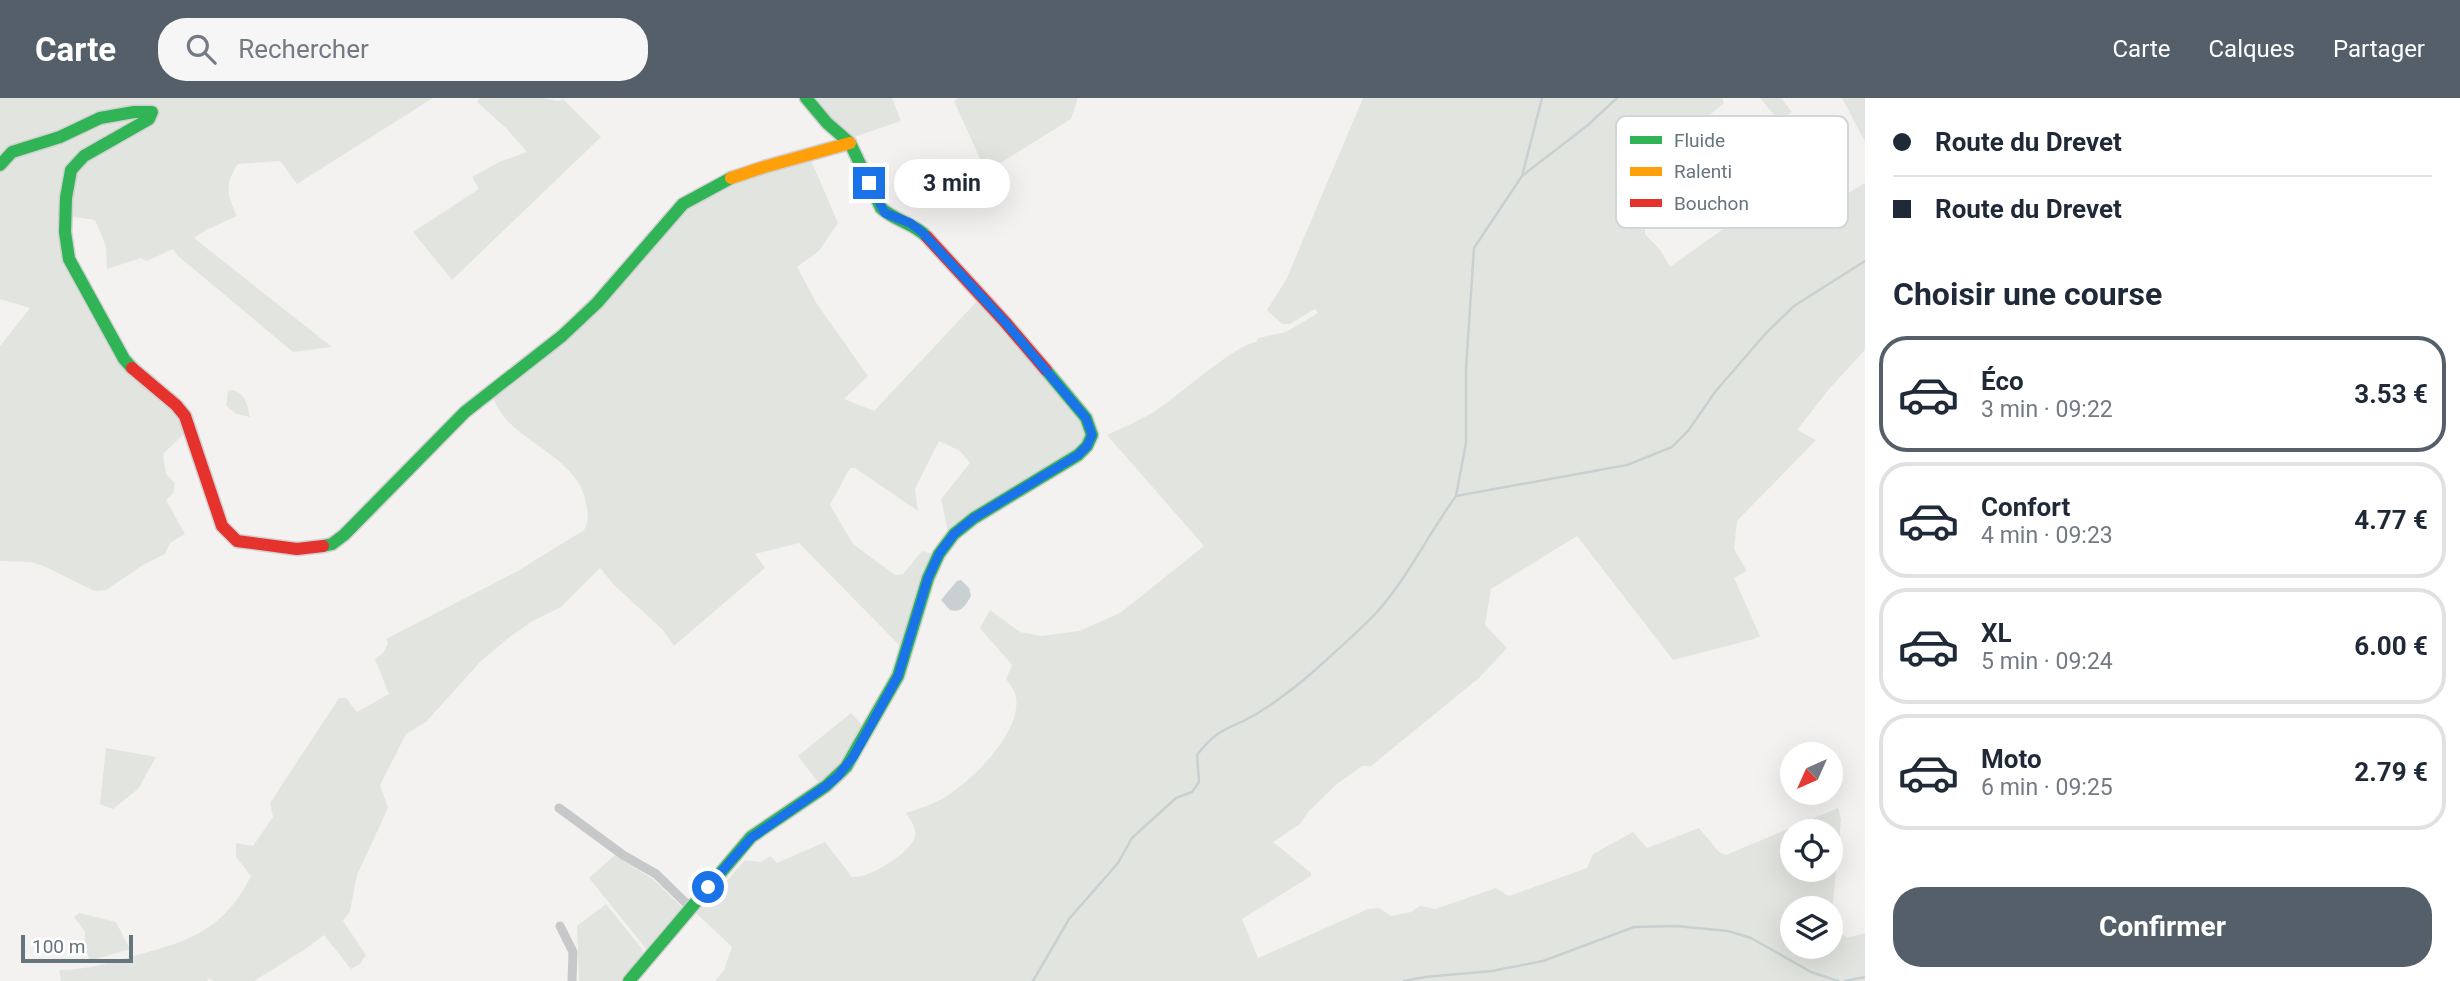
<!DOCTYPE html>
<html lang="fr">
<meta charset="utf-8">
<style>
:root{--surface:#fff;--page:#f6f6f7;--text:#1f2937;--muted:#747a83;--line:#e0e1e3;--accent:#555f69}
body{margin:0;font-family:Roboto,sans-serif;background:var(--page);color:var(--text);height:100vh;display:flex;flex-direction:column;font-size:26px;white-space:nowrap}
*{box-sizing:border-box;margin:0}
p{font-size:23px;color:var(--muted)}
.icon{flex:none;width:38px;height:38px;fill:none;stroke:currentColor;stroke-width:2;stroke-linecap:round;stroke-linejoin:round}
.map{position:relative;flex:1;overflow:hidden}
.sheet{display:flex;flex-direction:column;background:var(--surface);width:595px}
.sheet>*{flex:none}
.hud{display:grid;align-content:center;height:154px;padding:0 28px;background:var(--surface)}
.needle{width:46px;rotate:225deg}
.controls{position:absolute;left:1780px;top:644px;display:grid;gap:14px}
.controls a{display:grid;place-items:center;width:63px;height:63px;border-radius:50%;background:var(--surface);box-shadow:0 7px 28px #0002;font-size:35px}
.scale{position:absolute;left:21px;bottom:18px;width:112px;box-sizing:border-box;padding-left:7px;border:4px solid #65757e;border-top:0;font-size:19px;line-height:24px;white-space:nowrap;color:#65757e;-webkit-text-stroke:5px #fff;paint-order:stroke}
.end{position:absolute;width:32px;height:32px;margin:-16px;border:9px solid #1a73e8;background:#fff;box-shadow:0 0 0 4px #fff}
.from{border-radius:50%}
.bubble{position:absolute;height:49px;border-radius:24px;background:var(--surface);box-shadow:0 7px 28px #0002;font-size:23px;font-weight:700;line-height:49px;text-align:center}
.hud b{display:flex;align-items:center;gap:24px;height:66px;font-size:26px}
.hud b+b{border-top:2px solid var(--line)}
.hud i{width:18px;height:18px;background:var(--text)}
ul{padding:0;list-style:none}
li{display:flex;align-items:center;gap:21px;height:116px;margin:0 14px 10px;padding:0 14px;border:4px solid var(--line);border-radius:28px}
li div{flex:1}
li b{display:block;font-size:26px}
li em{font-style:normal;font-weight:700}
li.on{border-color:var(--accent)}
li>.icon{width:63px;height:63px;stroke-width:1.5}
h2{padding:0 28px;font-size:32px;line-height:84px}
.action{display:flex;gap:14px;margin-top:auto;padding:14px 28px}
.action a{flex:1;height:80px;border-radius:28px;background:var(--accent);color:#fff;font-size:28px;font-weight:700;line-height:80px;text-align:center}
header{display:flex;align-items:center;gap:42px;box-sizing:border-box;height:98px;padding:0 35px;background:var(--accent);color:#fff}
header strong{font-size:33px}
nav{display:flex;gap:38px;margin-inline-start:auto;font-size:24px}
.search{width:490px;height:63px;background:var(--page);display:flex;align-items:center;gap:18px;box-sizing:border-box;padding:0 24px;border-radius:28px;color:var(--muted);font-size:26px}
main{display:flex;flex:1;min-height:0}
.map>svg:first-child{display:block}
.green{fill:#e2e5df;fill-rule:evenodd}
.water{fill:#c8d0d2}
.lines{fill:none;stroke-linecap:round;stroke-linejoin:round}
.stream{stroke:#c8d0d2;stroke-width:2.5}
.fast-casing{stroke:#d0d0d0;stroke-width:15}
.slow-casing{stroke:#d0d0d0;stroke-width:15}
.jam-casing{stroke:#d0d0d0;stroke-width:15}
.street{stroke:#c7c8c9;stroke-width:9}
.fast{stroke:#30b455;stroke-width:12}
.slow{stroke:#ff9f0a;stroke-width:12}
.jam{stroke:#e5322d;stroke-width:12}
.route{stroke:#1a73e8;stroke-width:9}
.key{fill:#fff;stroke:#d1d6d8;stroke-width:2}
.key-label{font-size:19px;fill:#65757e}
</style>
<header>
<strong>Carte</strong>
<div class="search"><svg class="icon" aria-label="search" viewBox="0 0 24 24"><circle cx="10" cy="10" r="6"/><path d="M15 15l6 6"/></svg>Rechercher</div>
<nav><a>Carte</a><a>Calques</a><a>Partager</a></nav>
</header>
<main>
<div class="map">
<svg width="1865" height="883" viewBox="0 0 1865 883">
<rect width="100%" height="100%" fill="#f3f2f1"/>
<!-- green -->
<path class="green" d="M0 0H433L297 86 280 63 238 66C224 87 227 96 237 118L206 132 194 140 332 249 293 254 178 158 173 151 147 163 141 160 107 171 106 148 95 122 68 118 75 78 69 74C48 148 67 169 103 231 112 246 119 263 131 277 150 296 175 309 186 334L163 356 166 376 175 385 173 395 166 402 185 436 170 445 165 456 143 467 106 492 94 493 46 469 31 464 0 463V248L30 210 0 201Z
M480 0H542L558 3 563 1 601 39 452 182 413 134 479 91 472 79 499 64 527 54 506 30 477 4Z
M810 0H892L901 23 851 40 831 23Z
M959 0H1078L1071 21 986 74 954 3Z
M1363 0H1722L1724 5 1669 52 1668 59 1689 89 1665 106 1645 123V136L1661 153 1670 169 1765 101 1816 68 1838 101 1865 85V252L1830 290 1797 332 1816 342 1737 423 1734 451 1747 473 1734 480 1760 538 1754 541 1673 562 1577 438 1491 491 1485 527 1507 550 1479 580 1371 668H1362L1337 686 1308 714 1300 726 1273 744 1311 775V778L1242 821 1258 860 1368 811 1379 810 1391 818 1411 814 1420 808 1435 811 1496 790 1509 798 1587 770 1593 756 1633 734 1647 750 1699 730 1719 754 1726 757 1838 710 1841 721 1831 826 1847 840 1865 835V883H715L724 872 732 849 694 813 706 807 745 762 761 764 770 758 777 765 825 744 852 779C868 781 907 757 914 741 918 731 911 723 906 715 918 711 931 707 942 701 970 685 1026 632 1015 595 1013 591 1009 585 1006 581L1012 567 980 530 990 512 1020 534 1042 538 1079 533 1120 515 1204 448 1107 337C1122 330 1138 323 1152 315 1174 302 1237 245 1256 244L1258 240 1286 234 1318 215 1315 211 1290 226H1282L1267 212 1286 182ZM1792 733H1830V772H1792ZM1792 810H1830V849H1792Z
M1760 0H1781L1792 14 1779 23Z
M1842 0H1865V44Z
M810 60 838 125 819 153 797 169 817 206 868 278 844 301 874 313 979 201 1085 326 1088 334 1079 350 1000 396 948 434 941 401 970 365 960 353 939 343 915 391 918 413 855 370H850L830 407 853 446 895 477 903 476 922 453 933 456 902 550 799 445 755 456 765 470 674 548 663 532 614 487 600 470 561 509 531 524 507 541 480 564 426 624 406 636 380 687 388 710 357 777 350 813 343 823 366 857 360 866 351 871 324 837 304 852 254 883H213L209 880 207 883H61L59 872C85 872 108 865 134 858 189 843 223 833 251 778L236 759V745L253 748 273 719 270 705 339 600H346L357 614 389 596 375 561 384 554 388 545 386 541 516 474 584 432C589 423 588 415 586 405 578 355 505 343 493 298L545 254 680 113 712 92Z
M232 292C246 296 247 306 250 319L236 316 226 308 228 293Z
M851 615 865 630 843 666 820 687 798 658Z
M106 650 156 659 138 691 113 711 100 706Z
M615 757 654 782 684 811 648 853 589 780Z
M606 806 643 852V858L622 883H579L577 828Z
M79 815 116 824 130 851 90 863 85 850V834L74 819Z"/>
<!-- water -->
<path class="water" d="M961 482 969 490 971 498C965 508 962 515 950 512L941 502 957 483Z"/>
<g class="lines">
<!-- stream -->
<path class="stream" d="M1522 78 1542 0
M1456 398 1466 345V271L1474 150 1522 78 1588 27 1617 0
M1033 883 1069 821 1118 765 1132 740 1176 700 1192 694 1199 684 1197 657C1219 628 1230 632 1258 615 1277 603 1297 588 1314 573 1335 554 1358 534 1377 514 1408 479 1429 435 1456 398L1627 367 1672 349 1688 333 1715 294 1766 235 1794 208 1865 163
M1404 883 1425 879 1492 873 1543 863 1634 829 1676 828 1728 833 1751 840 1811 874 1838 883
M1845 883 1865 879"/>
<defs>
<path id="fast" d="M806 0 827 25 850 45 881 110C895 123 914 125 927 139
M0 67 12 54 60 39 100 20 134 14H152L149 21 84 58 71 72 66 100 65 134 69 161 124 261 132 270
M323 448 332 446 344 437 465 314 562 238 597 205 683 106 731 80
M629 883 751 739 826 688 846 669 898 578 928 480 939 456 954 436 974 420 1078 357 1087 348 1092 337 1086 320 1046 272"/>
<path id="slow" d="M731 80 764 69 850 45"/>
<path id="jam" d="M927 139 1005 224 1046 272
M132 270 176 307 185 318 222 428 237 443 297 451 323 448"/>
</defs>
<!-- fast casing -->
<use href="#fast" class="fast-casing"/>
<!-- slow casing -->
<use href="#slow" class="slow-casing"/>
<!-- jam casing -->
<use href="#jam" class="jam-casing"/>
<!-- street -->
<path class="street" d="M559 710 623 757 656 776 691 810
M560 828 573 854 572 883"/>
<!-- fast -->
<use href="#fast" class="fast"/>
<!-- slow -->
<use href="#slow" class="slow"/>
<!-- jam -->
<use href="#jam" class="jam"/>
</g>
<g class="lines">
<!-- route -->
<path class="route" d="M708 789 751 740 826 688 838 678 853 659 898 578 928 480 939 456 954 436 974 420 1078 357 1087 348 1092 337 1086 320 1005 224 922 134 910 125 885 115 869 85"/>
</g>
<!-- legend -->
<rect x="1616" y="18" width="232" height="112" rx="10" class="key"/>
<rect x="1630" y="38" width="32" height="8" fill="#30b455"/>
<rect x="1630" y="69" width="32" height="9" fill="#ff9f0a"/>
<rect x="1630" y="101" width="32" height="8" fill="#e5322d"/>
<g class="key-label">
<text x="1674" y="49">Fluide</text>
<text x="1674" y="80">Ralenti</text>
<text x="1674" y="112">Bouchon</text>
</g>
</svg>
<div class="controls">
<a><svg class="needle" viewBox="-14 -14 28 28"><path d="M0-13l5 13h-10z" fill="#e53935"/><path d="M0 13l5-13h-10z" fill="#747a83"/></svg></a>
<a><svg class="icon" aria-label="locate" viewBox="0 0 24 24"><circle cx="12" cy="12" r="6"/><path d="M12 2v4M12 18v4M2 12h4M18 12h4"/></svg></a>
<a><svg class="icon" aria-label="layers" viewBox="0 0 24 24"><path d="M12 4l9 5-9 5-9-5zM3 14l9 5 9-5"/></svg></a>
</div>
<div class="scale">100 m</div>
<i class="end from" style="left:708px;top:789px"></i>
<i class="end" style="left:869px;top:85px"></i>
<div class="bubble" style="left:894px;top:61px;width:116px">3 min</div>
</div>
<section class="sheet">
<div class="hud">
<b><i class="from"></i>Route du Drevet</b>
<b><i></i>Route du Drevet</b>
</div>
<h2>Choisir une course</h2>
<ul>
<li class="on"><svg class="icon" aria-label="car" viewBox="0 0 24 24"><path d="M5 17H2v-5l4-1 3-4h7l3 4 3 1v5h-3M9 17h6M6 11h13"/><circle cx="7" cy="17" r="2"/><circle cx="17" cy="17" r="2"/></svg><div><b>Éco</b><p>3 min · 09:22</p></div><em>3.53 €</em></li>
<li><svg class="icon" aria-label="car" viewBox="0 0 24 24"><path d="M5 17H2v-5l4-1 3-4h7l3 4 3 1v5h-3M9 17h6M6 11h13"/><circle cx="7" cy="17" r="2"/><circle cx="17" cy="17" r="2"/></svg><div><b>Confort</b><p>4 min · 09:23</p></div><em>4.77 €</em></li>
<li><svg class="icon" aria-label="car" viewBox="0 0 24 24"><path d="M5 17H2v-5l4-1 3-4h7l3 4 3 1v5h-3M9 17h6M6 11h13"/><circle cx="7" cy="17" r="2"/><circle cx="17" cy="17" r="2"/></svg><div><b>XL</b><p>5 min · 09:24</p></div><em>6.00 €</em></li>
<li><svg class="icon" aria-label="car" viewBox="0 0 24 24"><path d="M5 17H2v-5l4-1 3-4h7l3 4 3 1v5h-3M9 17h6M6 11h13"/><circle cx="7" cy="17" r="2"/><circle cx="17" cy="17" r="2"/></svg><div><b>Moto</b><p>6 min · 09:25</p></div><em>2.79 €</em></li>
</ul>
<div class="action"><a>Confirmer</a></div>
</section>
</main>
